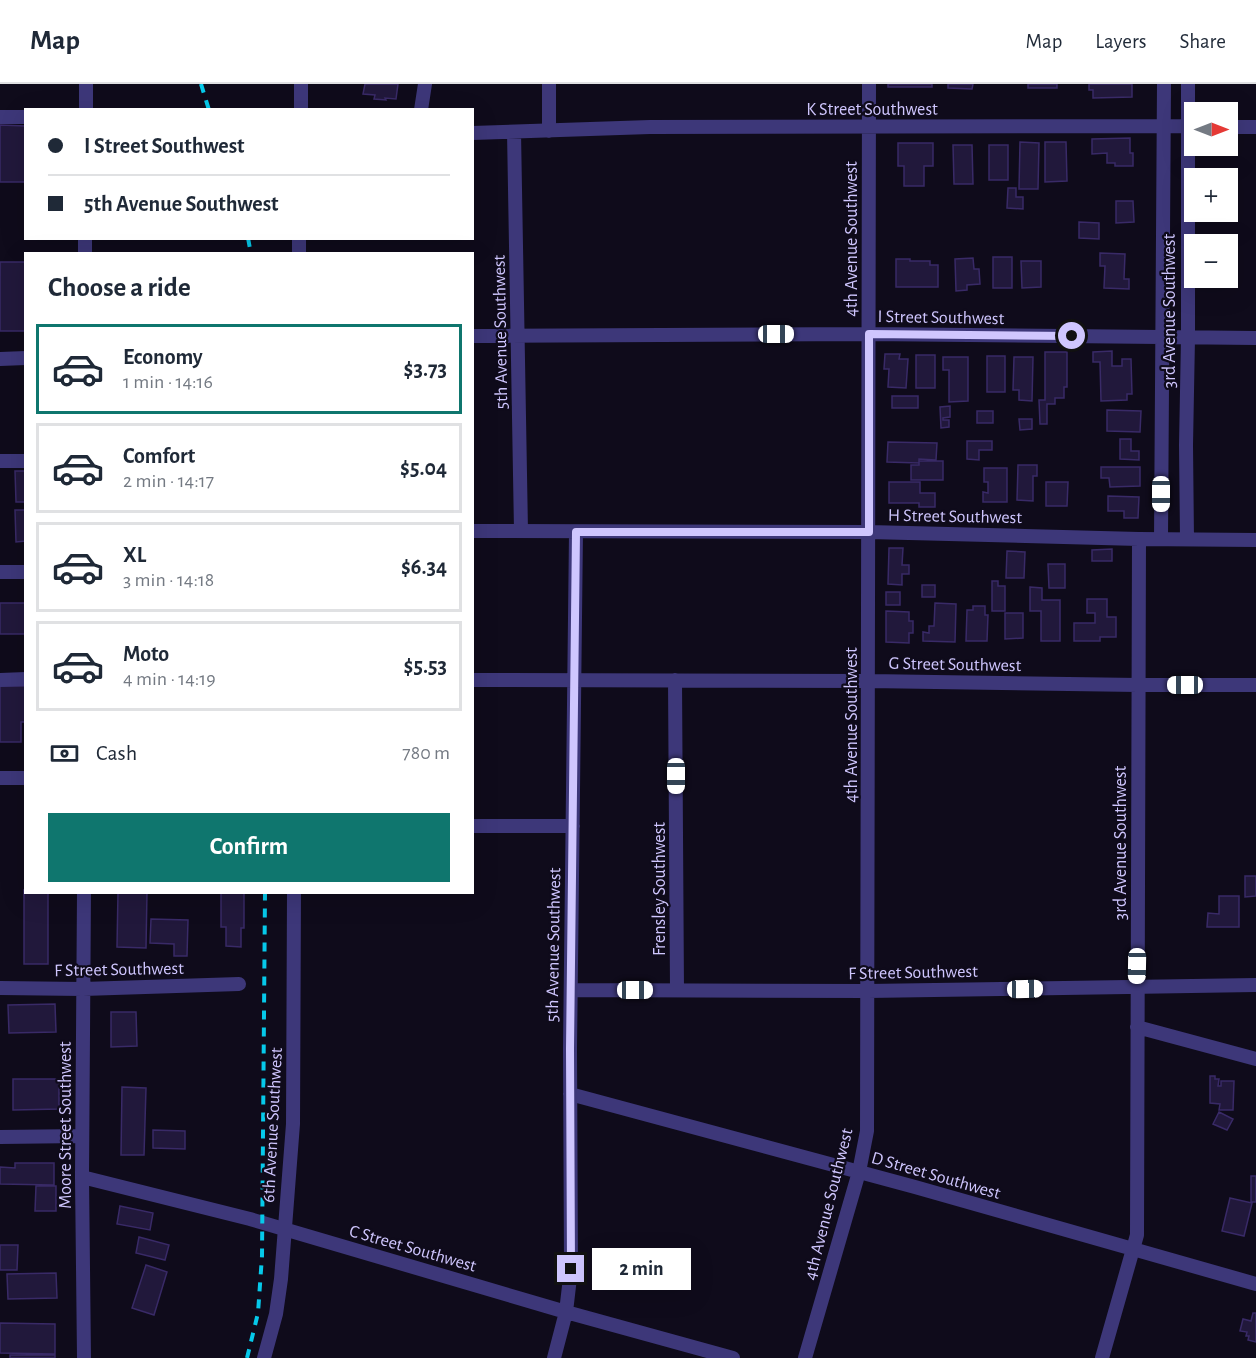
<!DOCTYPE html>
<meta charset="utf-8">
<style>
:root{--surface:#fff;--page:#f6f6f7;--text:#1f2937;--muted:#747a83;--line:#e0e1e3;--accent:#0f766e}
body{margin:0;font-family:"Alegreya Sans",sans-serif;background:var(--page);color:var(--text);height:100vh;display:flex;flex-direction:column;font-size:22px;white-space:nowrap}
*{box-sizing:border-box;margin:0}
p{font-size:20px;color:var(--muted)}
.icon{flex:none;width:33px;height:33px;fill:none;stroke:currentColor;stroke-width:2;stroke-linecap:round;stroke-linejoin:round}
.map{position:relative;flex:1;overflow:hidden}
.drawer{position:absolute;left:24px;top:168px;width:450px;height:642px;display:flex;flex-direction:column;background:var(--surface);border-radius:0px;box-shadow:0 6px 24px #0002}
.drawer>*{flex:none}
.guide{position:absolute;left:24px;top:24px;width:450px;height:132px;border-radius:0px;box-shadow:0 6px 24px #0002;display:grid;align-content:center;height:132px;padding:0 24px;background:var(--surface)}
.needle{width:39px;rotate:90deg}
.tools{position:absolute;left:1184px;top:18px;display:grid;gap:12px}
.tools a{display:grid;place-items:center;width:54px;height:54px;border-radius:0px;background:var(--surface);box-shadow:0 6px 24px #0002;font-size:30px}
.end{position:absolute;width:27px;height:27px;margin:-14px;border:8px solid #cfc6fe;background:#111;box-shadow:0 0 0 3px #111}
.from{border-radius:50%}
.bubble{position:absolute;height:42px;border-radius:0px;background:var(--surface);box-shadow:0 6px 24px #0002;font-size:20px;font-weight:600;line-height:42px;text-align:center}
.car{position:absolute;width:18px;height:36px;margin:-18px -9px;border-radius:8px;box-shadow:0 0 4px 2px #0007;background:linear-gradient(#fff 24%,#345 0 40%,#fff 0 76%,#345 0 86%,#fff 0)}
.guide b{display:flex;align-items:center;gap:21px;height:57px;font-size:22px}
.guide b+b{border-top:2px solid var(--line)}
.guide i{width:15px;height:15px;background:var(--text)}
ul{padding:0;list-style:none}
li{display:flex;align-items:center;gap:18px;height:90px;margin:0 12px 9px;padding:0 12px;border:3px solid var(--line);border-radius:0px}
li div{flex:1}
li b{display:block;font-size:22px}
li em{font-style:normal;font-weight:600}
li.active{border-color:var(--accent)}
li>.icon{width:54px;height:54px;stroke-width:1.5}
h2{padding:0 24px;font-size:27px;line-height:72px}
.pay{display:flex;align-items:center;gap:15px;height:66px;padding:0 24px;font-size:22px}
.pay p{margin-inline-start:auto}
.primary-button{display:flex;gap:12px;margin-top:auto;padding:12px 24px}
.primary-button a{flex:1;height:69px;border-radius:0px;background:var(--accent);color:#fff;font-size:24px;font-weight:600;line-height:69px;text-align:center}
header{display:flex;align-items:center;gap:36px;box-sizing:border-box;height:84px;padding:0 30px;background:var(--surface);border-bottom:2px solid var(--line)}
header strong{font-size:28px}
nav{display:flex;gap:33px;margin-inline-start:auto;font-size:21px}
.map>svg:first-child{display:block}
.building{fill:#21183b;stroke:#392a67;stroke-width:1.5}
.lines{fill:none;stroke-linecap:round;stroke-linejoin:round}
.minor{stroke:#3d3779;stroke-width:14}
.rail{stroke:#06c9ea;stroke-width:4;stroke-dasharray:9 8;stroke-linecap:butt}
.route{stroke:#cfc6fe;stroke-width:8}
.labels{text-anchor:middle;stroke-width:4.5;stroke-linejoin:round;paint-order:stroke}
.street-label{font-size:18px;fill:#cfc6fe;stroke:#0f0b1b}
</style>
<header>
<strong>Map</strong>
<nav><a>Map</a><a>Layers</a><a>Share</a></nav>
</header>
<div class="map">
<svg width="1256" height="1274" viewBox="0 0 1256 1274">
<rect width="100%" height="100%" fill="#0f0b1b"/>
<!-- building -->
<path class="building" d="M365 0H398L396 15 385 14 386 16 374 15 375 11 363 10Z
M888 0H932V3H888Z
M948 0H973L972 5 948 4Z
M1028 0H1057V4H1028Z
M1089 0H1132V13L1093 14V6H1089Z
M0 41 26 42V98H0Z
M1130 54V69H1133V82H1115V79H1107V69L1092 70V55Z
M1020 58 1039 59 1038 105H1019Z
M1045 58H1066L1067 97 1045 98Z
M898 59H933V82H924V102H904V82H898Z
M953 61H972L973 100H954Z
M989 61H1008V96H989Z
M1008 104H1016V113H1023V125L1007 124Z
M1116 117H1133L1134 138 1116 139Z
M1079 138 1099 139V155L1079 154Z
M1100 169 1125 170 1124 195H1129V205L1104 204 1105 182H1100Z
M993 173H1012V204H993Z
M973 174 974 185H979L980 200 967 201V206L956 207 955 175Z
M896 175H910V177H930V181H938V203H896Z
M1021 177H1041V203L1022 204Z
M0 178H26V247H0Z
M1112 267V282H1122V275H1131L1132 310H1127V316L1101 317 1100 278H1093V268Z
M1045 268H1067V303H1064V314H1055V320H1047V340H1040L1039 316H1045Z
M885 270H900L899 275H908L906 304 888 303 889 285H884Z
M916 271H935V304H916Z
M987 272H1005V308H987Z
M943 273H968V317L949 318V286H943Z
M1014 273H1033L1032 317 1019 316V306H1013Z
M892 312H918V324H892Z
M950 322V333L943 334V336H949V343L941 344 940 323Z
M1107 326 1141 327 1140 348 1107 347Z
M977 327H993V339H977Z
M1019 335H1032V345L1020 346Z
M1120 355H1131V367H1139V376L1120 375Z
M967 357H992V366H979V376L967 375Z
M888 358 937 359 936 376 919 375V379L887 378Z
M919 377H943V396H911V381H919Z
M1018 381H1037V392H1033V417L1017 416Z
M1101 383H1140V402L1110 403 1109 394H1101Z
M984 384H1007V418H983V408L988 409V398H984Z
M15 387H26V418H16Z
M889 398H920V409H935V423H919V419H889Z
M1046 398H1068L1067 422H1046Z
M1108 412 1139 413 1138 434H1124V427H1108Z
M15 426H26V457L16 458Z
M889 464H903L902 481H909V490H902V501L888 500Z
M1112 465V477H1092V466Z
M1007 467 1025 468 1024 494H1006Z
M1048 480H1065V504H1049Z
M992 497H998V502H1005V527H992Z
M922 501H935V513H922Z
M1030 503 1042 504V516H1060V557H1041V527H1030Z
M886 508H900V521H886Z
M1087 515H1107V533H1116V553H1100V557H1074V539H1095V529H1087Z
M0 519H26V550H0Z
M935 519 956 520 955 558 923 557V548L929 549V542H934Z
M973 522H985V531H988L987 557H966L967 526H973Z
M886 527 909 528V537H913V549H909V559L886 558Z
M1005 529H1023V554L1005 555Z
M0 602H26V638H21V658H0Z
M1245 792H1256V812L1245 813Z
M24 806H26V808H48V880H24Z
M118 808H147L146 864 117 863Z
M221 808H244V844H241V863L226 862V843H221Z
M1219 812H1239V843H1207L1208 829 1219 830Z
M151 835 188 836 187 872H174V860L150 859Z
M55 920 56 948 9 949 8 921Z
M111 928H136L137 962 111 963Z
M1210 992H1215V995H1219L1218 1002H1221V997H1234L1233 1026H1219L1220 1020 1210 1019Z
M13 995H59V1025L13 1026Z
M122 1003 146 1004 144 1071H121Z
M1219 1028 1233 1035 1227 1046 1213 1040Z
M153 1046 185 1047V1065L153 1064Z
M15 1079H54V1101L0 1100V1083L15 1084Z
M1251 1092H1256V1118H1251Z
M36 1102H56V1127H35Z
M1230 1114 1252 1119 1244 1152 1222 1147Z
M120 1122 153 1129 150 1146 117 1140Z
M139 1153 169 1161 165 1176 136 1169Z
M0 1161H18L17 1186H0Z
M146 1181 167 1188 154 1231 132 1224Z
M56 1189 57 1214 8 1215 7 1190Z
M1253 1229H1256V1258L1248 1256 1249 1252H1246L1247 1248 1240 1247 1243 1235 1251 1237Z
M0 1239 55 1240V1270L0 1269Z
M10 1271H55V1274H10Z"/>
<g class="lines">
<!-- minor -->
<path class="minor" d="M549 0V47
M86 26V0
M301 26V0
M421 26 425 0
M0 33H26
M1227 43H1256
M514 48 521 447
M472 49 650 43 1194 42
M85 170V154
M299 170V154
M472 252 869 250 1256 254
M0 275 26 274
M0 377H26
M472 447 869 448 1139 455 1256 456
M1161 455 1164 0
M1187 455 1186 361 1188 254V0
M0 488H26
M0 596 26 595
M472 596 869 597 1138 601H1256
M675 596 677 906
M0 694H26
M472 742H573
M84 808 82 1093 84 1274
M0 904 83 905 239 900
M571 906 868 907 1256 901
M1137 943 1256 975
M570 1010 915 1103 1256 1200
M0 1053 82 1052
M82 1093 250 1135 566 1228 733 1274
M264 1274 276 1230 281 1195 293 1040 294 808
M554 1274 566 1228 571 1185 570 965 576 448
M805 1274 859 1088 867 1047 869 0
M1102 1274 1137 1151 1139 455"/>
<!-- rail -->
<path class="rail" d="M201 0 209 26
M248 154 251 170
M247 1274 258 1229 262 1172 265 808"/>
</g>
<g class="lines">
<!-- route -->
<path class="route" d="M571 1185 570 965 576 448H869V250L1072 252"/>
</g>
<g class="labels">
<!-- street labels -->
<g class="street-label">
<text x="872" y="31">K Street Southwest</text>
<text transform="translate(851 155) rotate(-90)" y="6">4th Avenue Southwest</text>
<text transform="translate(1169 227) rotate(-90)" y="6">3rd Avenue Southwest</text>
<text transform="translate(941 233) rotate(1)" y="6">I Street Southwest</text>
<text transform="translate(500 248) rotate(-91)" y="6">5th Avenue Southwest</text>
<text transform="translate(955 432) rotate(1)" y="6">H Street Southwest</text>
<text transform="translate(955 580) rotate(1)" y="6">G Street Southwest</text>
<text transform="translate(851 641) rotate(-90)" y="6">4th Avenue Southwest</text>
<text transform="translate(1120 759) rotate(-90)" y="6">3rd Avenue Southwest</text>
<text transform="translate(659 805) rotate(-90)" y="6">Frensley Southwest</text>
<text transform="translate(553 861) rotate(-89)" y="6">5th Avenue Southwest</text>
<text transform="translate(119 885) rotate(-1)" y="6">F Street Southwest</text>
<text transform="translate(913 888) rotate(-1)" y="6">F Street Southwest</text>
<text transform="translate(65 1041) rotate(-90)" y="6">Moore Street Southwest</text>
<text transform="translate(272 1041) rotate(-87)" y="6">6th Avenue Southwest</text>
<text transform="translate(936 1091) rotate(16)" y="6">D Street Southwest</text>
<text transform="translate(828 1120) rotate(-76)" y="6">4th Avenue Southwest</text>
<text transform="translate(413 1164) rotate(16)" y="6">C Street Southwest</text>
</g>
</g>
</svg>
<div class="tools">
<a><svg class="needle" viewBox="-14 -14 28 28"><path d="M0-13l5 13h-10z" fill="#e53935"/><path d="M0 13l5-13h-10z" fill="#747a83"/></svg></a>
<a>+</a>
<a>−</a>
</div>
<i class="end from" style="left:1072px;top:252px"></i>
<i class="end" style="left:571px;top:1185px"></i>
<div class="bubble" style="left:592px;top:1164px;width:99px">2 min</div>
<i class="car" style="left:776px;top:250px;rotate:90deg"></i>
<i class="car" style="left:1161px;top:410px;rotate:180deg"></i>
<i class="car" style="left:1185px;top:601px;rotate:270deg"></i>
<i class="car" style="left:676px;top:692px;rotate:180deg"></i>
<i class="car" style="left:1137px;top:882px;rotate:181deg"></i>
<i class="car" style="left:1025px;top:905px;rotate:89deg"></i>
<i class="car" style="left:635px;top:906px;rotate:90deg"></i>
<div class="guide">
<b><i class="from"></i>I Street Southwest</b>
<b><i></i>5th Avenue Southwest</b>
</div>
<section class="drawer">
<h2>Choose a ride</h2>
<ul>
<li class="active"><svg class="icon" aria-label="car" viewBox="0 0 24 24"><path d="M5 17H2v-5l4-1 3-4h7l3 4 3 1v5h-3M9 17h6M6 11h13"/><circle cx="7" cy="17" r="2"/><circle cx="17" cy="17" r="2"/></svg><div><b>Economy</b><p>1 min · 14:16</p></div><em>$3.73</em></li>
<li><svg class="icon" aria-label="car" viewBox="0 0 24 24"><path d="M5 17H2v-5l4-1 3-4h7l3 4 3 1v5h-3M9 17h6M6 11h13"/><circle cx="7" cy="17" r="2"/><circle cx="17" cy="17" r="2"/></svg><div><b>Comfort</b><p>2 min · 14:17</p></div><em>$5.04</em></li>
<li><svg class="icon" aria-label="car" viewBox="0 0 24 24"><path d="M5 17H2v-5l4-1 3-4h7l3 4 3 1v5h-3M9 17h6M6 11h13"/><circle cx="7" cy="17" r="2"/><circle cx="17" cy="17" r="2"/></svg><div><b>XL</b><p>3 min · 14:18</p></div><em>$6.34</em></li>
<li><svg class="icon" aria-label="car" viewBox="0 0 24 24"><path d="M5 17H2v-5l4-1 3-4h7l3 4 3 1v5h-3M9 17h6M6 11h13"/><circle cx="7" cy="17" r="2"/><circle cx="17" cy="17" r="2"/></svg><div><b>Moto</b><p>4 min · 14:19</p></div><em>$5.53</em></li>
</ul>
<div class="pay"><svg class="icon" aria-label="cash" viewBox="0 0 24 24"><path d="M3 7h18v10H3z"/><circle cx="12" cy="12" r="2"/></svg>Cash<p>780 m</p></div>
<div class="primary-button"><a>Confirm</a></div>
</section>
</div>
